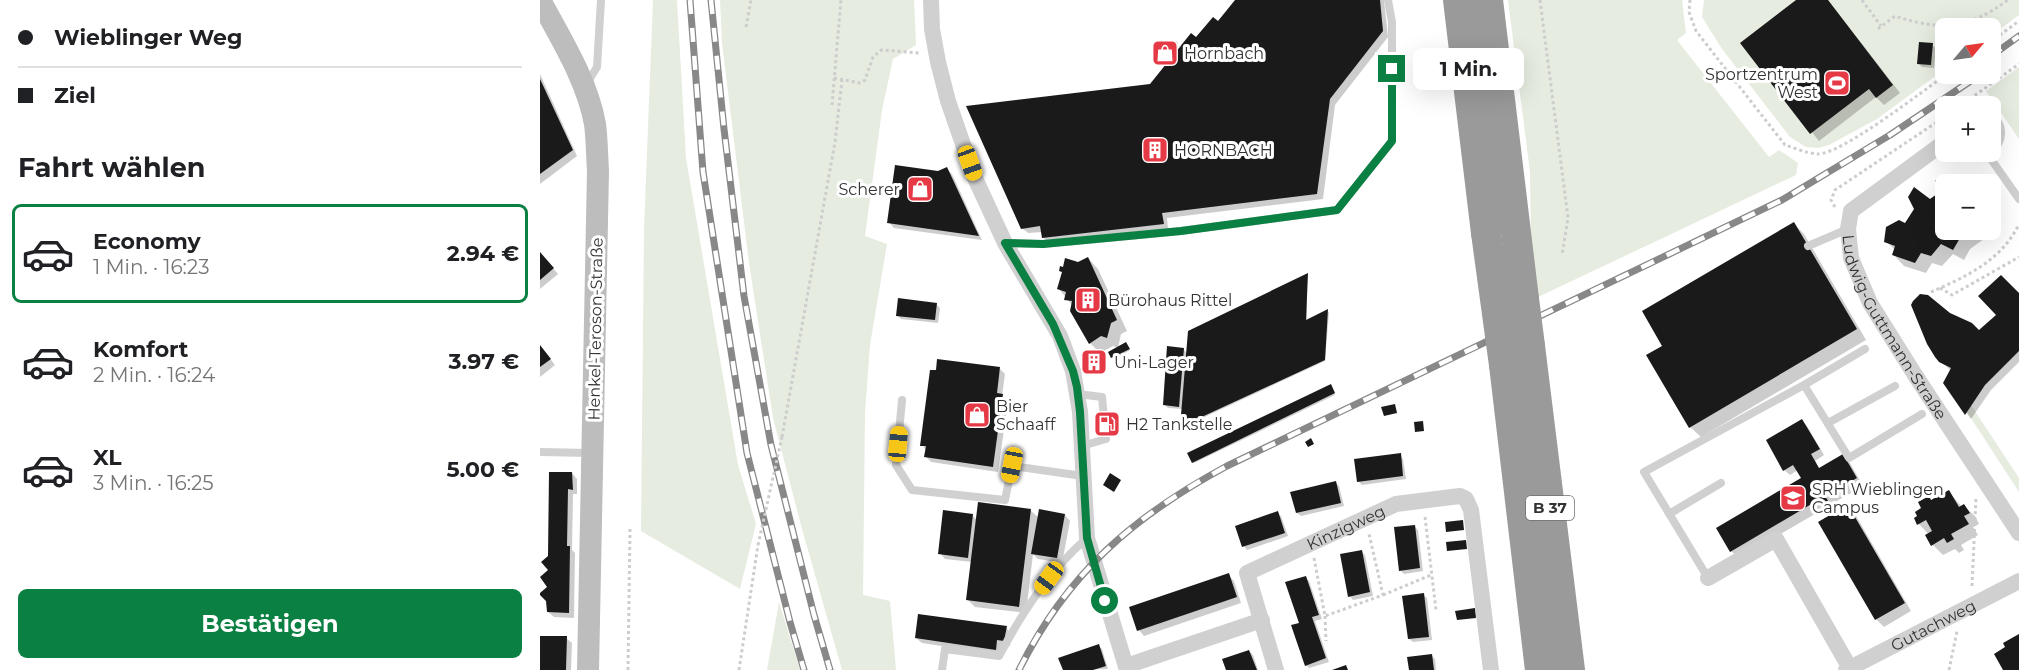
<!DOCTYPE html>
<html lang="de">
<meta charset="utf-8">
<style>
:root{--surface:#fff;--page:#f6f6f6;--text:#202124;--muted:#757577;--line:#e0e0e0;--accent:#0b8043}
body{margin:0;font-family:Montserrat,sans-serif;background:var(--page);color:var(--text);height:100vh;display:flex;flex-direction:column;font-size:22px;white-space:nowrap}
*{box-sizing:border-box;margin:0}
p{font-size:20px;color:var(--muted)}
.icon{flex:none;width:33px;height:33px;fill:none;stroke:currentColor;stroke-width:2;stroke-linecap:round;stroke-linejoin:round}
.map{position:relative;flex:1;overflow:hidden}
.details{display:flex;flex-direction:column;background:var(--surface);width:540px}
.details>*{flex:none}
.guide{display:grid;align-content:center;height:132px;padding:0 18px;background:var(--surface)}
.needle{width:39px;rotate:61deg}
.buttons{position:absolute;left:1395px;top:18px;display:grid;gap:12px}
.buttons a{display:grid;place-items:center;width:66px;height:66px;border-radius:9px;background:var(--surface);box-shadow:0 6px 24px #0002;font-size:30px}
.end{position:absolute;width:27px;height:27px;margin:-14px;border:8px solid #0b8043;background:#fff;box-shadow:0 0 0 3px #fff}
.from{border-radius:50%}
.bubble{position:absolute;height:42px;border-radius:9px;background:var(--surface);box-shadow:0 6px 24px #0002;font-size:20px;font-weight:700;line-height:42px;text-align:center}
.car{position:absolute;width:18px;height:36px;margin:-18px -9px;border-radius:8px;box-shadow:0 0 4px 2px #0007;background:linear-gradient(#f5c518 24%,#345 0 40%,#f5c518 0 76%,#345 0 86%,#f5c518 0)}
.guide b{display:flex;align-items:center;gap:21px;height:57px;font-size:22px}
.guide b+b{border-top:2px solid var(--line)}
.guide i{width:15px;height:15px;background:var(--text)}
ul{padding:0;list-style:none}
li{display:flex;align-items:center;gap:18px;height:99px;margin:0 12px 9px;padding:0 6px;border:3px solid transparent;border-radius:9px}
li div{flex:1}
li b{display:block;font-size:22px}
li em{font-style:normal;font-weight:700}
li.on{border-color:var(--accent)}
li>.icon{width:54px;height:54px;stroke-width:1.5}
h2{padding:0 18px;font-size:27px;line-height:72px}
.cta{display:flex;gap:12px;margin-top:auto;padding:12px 18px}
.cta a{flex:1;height:69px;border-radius:9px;background:var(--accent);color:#fff;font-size:24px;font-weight:700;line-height:69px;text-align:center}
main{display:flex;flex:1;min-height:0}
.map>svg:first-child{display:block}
.green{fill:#e6ecdf}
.shadow{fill:#0003}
.building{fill:#1a1a1a}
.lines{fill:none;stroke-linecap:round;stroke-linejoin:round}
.path{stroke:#cdcdcd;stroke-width:3;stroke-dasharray:3 3;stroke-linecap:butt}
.lane{stroke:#d0d0d0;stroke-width:8}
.street{stroke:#d0d0d0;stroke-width:16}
.secondary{stroke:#bdbdbd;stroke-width:22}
.highway{stroke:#9a9a9a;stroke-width:30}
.rail-casing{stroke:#888;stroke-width:7}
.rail{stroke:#fff;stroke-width:4.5;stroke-dasharray:14;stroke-linecap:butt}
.path-bridge{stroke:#cdcdcd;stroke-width:3;stroke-dasharray:3 3;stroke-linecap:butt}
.highway-bridge{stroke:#9a9a9a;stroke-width:30}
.route{stroke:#0b8043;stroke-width:8}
.labels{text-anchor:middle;stroke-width:6;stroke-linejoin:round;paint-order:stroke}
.shield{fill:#fff;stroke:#707070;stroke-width:1.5}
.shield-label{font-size:15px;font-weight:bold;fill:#333}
.poi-label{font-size:16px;fill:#333;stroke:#fff;text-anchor:start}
.street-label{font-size:16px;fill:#333;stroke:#fff}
</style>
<main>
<section class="details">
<div class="guide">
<b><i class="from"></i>Wieblinger Weg</b>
<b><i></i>Ziel</b>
</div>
<h2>Fahrt wählen</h2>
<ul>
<li class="on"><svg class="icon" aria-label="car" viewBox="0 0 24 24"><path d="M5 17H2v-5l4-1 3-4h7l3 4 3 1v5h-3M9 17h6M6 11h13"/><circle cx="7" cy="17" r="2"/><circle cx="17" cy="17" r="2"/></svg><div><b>Economy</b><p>1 Min. · 16:23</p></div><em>2.94 €</em></li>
<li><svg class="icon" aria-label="car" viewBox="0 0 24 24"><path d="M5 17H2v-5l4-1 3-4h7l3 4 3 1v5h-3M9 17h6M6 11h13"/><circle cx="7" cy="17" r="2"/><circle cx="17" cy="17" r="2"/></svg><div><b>Komfort</b><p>2 Min. · 16:24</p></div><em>3.97 €</em></li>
<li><svg class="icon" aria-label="car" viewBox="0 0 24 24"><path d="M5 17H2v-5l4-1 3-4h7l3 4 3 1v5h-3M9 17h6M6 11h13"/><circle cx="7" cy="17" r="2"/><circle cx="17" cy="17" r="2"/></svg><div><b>XL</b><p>3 Min. · 16:25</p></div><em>5.00 €</em></li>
</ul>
<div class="cta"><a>Bestätigen</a></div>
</section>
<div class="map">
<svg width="1479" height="670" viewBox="0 0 1479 670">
<rect width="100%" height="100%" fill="#fff"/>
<!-- green -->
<path class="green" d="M113 0H137L146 158 198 465 216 524 200 589 101 531 104 229Z
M180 0H374L376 45 353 59 342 110 325 236 347 244 330 345 325 413 323 595 350 601 356 670H302L262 529 233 418 209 263 182 43Z
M968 0H1142L1146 33 1137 40 1229 157 1239 150 1258 163 1256 175 998 297 991 243 990 172Z
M1164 0H1479V15L1451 36 1450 28H1406L1405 69 1337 119 1289 145 1278 148 1266 147 1250 137 1182 49 1162 17Z
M1479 67V139L1446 91Z
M1431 405 1479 478V492L1427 412Z
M239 602 260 670H227Z"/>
<!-- shadow -->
<path class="shadow" d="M697 0H844L848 37 795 105 783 199 627 218 628 229 509 243 503 237V232L488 233 482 228 611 86 656 39 678 23Z
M1258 0H1288L1360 93 1344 105 1336 97 1279 141 1202 43Z
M1392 45 1396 48 1394 68 1382 67 1379 64Z
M0 74 37 156 0 184Z
M407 169 412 174 442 240 354 228 349 222 398 173Z
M1397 181 1412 182 1415 184H1406V230H1439L1444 239 1430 249 1424 260 1413 254 1402 266 1392 263 1386 273 1364 266 1354 255 1355 250 1346 241 1390 201 1399 195Z
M1254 224 1264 234 1326 340 1161 437 1150 427 1124 346Z
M0 253 18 274 0 289Z
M548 258 558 269 587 331 581 334 578 348 573 346 560 353 550 343 532 305 519 289 538 263Z
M767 275V321L789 312 785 361 643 427V409L628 408 625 405 643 349 648 354Z
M1479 295V362L1451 390 1431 419 1405 383 1411 371 1401 361 1410 314 1439 332Z
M396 304 400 308 398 323 361 319 357 315Z
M587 345 590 350 574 359 572 357 570 352Z
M0 346 15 365 0 377Z
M561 358 564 364 551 370 550 368Z
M460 369 465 374 462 396 468 401 458 472 391 462 386 457V450L382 445Z
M792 387 795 395 654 463 653 462Z
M1262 421 1267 426 1284 455 1275 461 1279 469 1302 456 1310 463 1323 486 1290 505 1295 514 1307 507 1315 514 1371 611 1344 627 1336 619 1280 523 1292 516 1287 507 1199 558 1191 551 1263 478 1258 470 1250 475 1244 470Z
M860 455 863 459 866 479 822 485 818 481Z
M32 473 37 479V494H33L32 550 35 553 34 618 14 617 8 612 9 557Z
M795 482 799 486 804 506 761 516 757 513Z
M1409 492 1422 507 1424 506 1435 516 1439 524 1433 527 1438 535 1421 545 1424 550 1419 553 1415 549 1403 555 1393 545 1389 535 1379 524 1392 501Z
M490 510 499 518 525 515 530 521 522 563 498 559 493 554 486 613 435 607 427 599 432 562 405 559 400 553 432 515 437 520Z
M738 513 741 516 748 536 707 550 704 546Z
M874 526 878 530 883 571 864 574 860 570Z
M821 551 825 555 833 596 813 600 810 596Z
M688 575 694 581 701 603 604 636 599 630Z
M765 577 769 581 782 619 775 621 789 662 769 668 766 665 761 624Z
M883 595 887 598 892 640 873 642 869 639Z
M466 628 471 633 470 646 463 645 461 655 382 643 376 638Z
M0 637 26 638 32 643 31 670H0Z
M558 646 562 649 568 669 524 670Z
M709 651 713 655 718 670H687Z
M891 655 895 659 896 670H870Z"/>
<!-- building -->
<path class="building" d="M695 0H840L843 31 790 99 777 194 622 213 624 224 502 238 500 226 481 229 426 106 610 84 651 33 656 37 673 17 678 21Z
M1256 0H1288L1353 85 1336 98 1329 89 1270 134 1200 43Z
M1379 42 1393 43 1391 65 1377 64Z
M0 79 33 150 0 174Z
M355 165 398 171 407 167 439 236 347 223Z
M1395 180H1413V184H1406V230H1432L1420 238 1413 250 1401 244 1391 256 1381 253 1375 263 1352 255 1355 246 1344 242 1346 227 1359 220 1365 223 1374 209 1368 197 1374 187 1390 199 1397 194Z
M1254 222 1317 329 1149 428 1106 355 1122 346 1102 311Z
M0 252 14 268 0 280Z
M548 257 577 320 571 323 567 338 561 336 549 344 530 311 532 301 524 300 526 292 517 289 522 272 519 271 520 266 523 267 525 258 538 262Z
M768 273 766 320 788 309 785 360 640 427 648 331Z
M1461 275 1479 293V351L1445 385 1425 415 1403 383 1411 368 1399 362 1395 357 1387 344 1371 305 1373 301 1380 294 1388 295 1410 313 1432 323 1439 330 1456 315 1438 296Z
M358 298 397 303 395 320 356 316Z
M586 342 590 349 571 358 568 352Z
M0 345 11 359 0 367Z
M627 346 644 348 639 407 623 405Z
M560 355 563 362 549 369 545 362Z
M397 359 460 367 457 393 463 394 453 467 384 457 386 446H380L390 370H396Z
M791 384 795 393 652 463 647 453Z
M855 404 857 413 844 416 841 407Z
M574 417 575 433 557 434 556 418Z
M1262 419 1280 449 1271 454 1279 468 1303 454 1317 478 1285 496 1295 512 1308 505 1365 603 1335 620 1278 522 1290 515 1280 499 1190 552 1176 528 1261 478 1253 465 1243 471 1226 440Z
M883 421 884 431 875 432 874 422Z
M771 438 774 444 768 447 765 442Z
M861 453 863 476 817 482 814 459Z
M9 472H32L33 490 28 489 27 546H30L29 613 7 612 6 601 0 595V593L7 587 0 577 8 570 1 562 8 556Z
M570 473 581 480 574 492 563 485Z
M796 481 801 503 756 513 750 492Z
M1409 490 1419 507 1424 504 1430 513 1424 516 1429 524 1411 534 1414 539 1407 543 1404 538 1391 546 1385 535 1392 531 1386 520 1377 525 1374 518 1377 516 1375 512 1381 508 1378 502 1389 496 1391 500Z
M438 502 491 509 479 607 426 600Z
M499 509 525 514 517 558 491 554Z
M403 510 433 514 428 558 398 554Z
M738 511 745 533 702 547 695 526Z
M923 520 924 530 906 532 905 522Z
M875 525 880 568 859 571 854 527Z
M926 540 927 549 907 551 906 542Z
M822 550 830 592 808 597 800 554Z
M689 573 697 597 597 631 589 607Z
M766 576 779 615 772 617 786 658 765 666 751 625 759 623 745 582Z
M884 593 889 637 868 639 862 596Z
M935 608 936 618 917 620 915 611Z
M378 614 467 626 464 641 457 640 456 650 375 638Z
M1479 634V670H1463L1454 654 1465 647 1463 643Z
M0 636H27L26 670H0Z
M559 644 566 666 553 670H523L518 658Z
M709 650 717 670H686L682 659Z
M892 654 894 670H869L867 657Z
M806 665 808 670H792Z"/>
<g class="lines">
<!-- path -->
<path class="path" d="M1000 0 1028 218 1022 255
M1150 0 1149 12 1156 31 1245 145C1255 148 1266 153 1277 154 1301 155 1384 90 1407 74
M1322 0 1341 26
M206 27 211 0
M1338 29 1355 16C1400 31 1429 29 1468 0
M635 42 640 47
M1450 42 1479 21
M294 78 320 83 325 80 333 57 341 50 380 53
M292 105 301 0
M1420 106 1479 64
M1295 207 1291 200 1295 190 1406 116
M1400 288 1412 295 1479 257
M1391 292C1426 277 1462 260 1479 224
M242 437 295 142 302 80
M885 517 896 610
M774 558 785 616 843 595 829 534
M1432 586 1436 497
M843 595 891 575
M785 616 786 641
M88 670 90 528
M199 670 218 545
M1409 670 1417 631"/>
<!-- lane -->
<path class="lane" d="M46 85 57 67 61 0
M1446 152 1479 199
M465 243 503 244 641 231 797 210 852 141V22L848 0
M1268 246 1308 229
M1264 385 1309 458 1382 414
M538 394 562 397 566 439 542 446
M362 400 356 465 372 490 465 500 472 466 543 476
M1288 423 1355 386
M0 452 51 453
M1129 514 1181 483
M1168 578 1104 472 1264 385 1325 349
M402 670 405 649 459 656C482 613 509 571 547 538"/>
<!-- street -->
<g class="street">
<path d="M391 0 392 29 398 62 408 101 434 176 465 243 520 336 533 371 540 412 547 538 587 670"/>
<path d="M1450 120C1460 126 1459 140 1450 147"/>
<path id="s1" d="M1406 141 1311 211 1308 229 1311 258 1330 303 1375 375 1479 533"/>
<path d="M1168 578 1236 539 1311 670"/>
<path d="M586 666 722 620"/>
<path id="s2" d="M736 670 707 573 856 504 920 496 926 499 931 510 951 670"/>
<path id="s3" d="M1306 670 1479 581"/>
</g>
<!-- secondary -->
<path class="secondary" d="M0 0C21 39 47 80 55 124 57 139 57 155 58 171L48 670"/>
<!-- highway -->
<path class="highway" d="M918 0 946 233
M948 0 984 299
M990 346 1030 670
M964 365 1000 670"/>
<defs>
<path id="rail" d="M150 0 163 172 207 453 250 622 264 670
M171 0 184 129 204 296 231 445 274 615 290 670
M1450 57 1479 36
M479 670C527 573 594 516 687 466L1242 200 1350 135 1441 74"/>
</defs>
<!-- rail casing -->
<use href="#rail" class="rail-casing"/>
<!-- rail -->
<use href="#rail" class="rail"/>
<!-- path-bridge -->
<path class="path-bridge" d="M218 545 242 437"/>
<!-- highway-bridge -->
<path class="highway-bridge" d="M946 233 964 365
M984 299 990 346"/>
</g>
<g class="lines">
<!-- route -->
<path class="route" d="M565 601 547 538 540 412 537 387 533 371 513 324 465 243 503 244 641 231 797 210 852 141V69"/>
</g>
<!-- icons -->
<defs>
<symbol id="shop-square" viewBox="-11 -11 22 22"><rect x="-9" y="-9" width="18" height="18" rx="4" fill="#e63946" stroke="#fff"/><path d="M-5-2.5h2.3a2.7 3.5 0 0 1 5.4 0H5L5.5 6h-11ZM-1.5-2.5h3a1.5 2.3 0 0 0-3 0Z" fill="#fff"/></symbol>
<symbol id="stadium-square" viewBox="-11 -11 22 22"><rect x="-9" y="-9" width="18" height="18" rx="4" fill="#e63946" stroke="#fff"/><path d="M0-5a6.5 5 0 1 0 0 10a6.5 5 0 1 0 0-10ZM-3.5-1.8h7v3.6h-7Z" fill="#fff"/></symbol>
<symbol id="building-square" viewBox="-11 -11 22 22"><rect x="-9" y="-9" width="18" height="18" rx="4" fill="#e63946" stroke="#fff"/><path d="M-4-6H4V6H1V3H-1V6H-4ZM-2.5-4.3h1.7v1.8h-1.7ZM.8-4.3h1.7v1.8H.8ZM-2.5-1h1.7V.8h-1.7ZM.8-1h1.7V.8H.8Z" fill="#fff"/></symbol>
<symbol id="fuel-square" viewBox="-11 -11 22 22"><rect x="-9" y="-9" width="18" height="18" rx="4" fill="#e63946" stroke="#fff"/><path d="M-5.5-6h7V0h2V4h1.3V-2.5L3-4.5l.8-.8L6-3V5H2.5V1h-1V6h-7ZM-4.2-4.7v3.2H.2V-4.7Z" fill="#fff"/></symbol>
<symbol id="university-square" viewBox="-11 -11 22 22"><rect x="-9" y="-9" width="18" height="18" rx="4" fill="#e63946" stroke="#fff"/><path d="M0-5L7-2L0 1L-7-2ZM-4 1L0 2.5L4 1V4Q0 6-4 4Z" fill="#fff"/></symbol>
</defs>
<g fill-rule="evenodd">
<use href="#shop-square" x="610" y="38" width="30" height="30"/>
<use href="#stadium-square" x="1282" y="68" width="30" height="30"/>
<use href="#building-square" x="600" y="135" width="30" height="30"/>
<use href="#shop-square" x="365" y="174" width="30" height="30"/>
<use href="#building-square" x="533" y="285" width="30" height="30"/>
<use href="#building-square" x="539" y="347" width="30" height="30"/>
<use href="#shop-square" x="422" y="400" width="30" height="30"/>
<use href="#fuel-square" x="552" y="409" width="30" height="30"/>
<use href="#university-square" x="1238" y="483" width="30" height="30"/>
</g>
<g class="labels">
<!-- shield labels -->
<rect class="shield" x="986" y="496" width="48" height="24" rx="4.5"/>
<g class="shield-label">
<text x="1010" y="513">B 37</text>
</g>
<!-- poi labels -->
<g class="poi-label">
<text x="644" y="59">Hornbach</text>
<text x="1278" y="80" text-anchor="end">Sportzentrum<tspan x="1278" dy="18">West</tspan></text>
<text x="634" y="156">HORNBACH</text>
<text x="360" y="195" text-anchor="end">Scherer</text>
<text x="568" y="306">Bürohaus Rittel</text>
<text x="574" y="368">Uni-Lager</text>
<text x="456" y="412">Bier<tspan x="456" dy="18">Schaaff</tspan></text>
<text x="586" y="430">H2 Tankstelle</text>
<text x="1272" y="495">SRH Wieblingen<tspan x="1272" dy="18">Campus</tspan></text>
</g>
<!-- street labels -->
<g class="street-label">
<text dy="6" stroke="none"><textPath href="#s1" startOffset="246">Ludwig-Guttmann-Straße</textPath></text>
<text transform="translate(55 329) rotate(-89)" y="6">Henkel-Teroson-Straße</text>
<text dy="6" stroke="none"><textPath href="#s2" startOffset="210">Kinzigweg</textPath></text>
<text dy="6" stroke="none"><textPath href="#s3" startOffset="98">Gutachweg</textPath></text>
</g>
</g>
</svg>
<div class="buttons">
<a><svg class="needle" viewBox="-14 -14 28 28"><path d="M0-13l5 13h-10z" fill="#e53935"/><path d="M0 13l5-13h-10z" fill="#757577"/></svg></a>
<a>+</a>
<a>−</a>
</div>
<i class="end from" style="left:565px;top:601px"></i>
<i class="end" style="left:852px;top:69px"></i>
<div class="bubble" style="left:873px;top:48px;width:111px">1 Min.</div>
<i class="car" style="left:430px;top:163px;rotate:160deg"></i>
<i class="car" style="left:358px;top:444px;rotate:5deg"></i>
<i class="car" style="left:472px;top:465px;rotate:191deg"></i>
<i class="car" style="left:509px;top:578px;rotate:216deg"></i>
</div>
</main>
